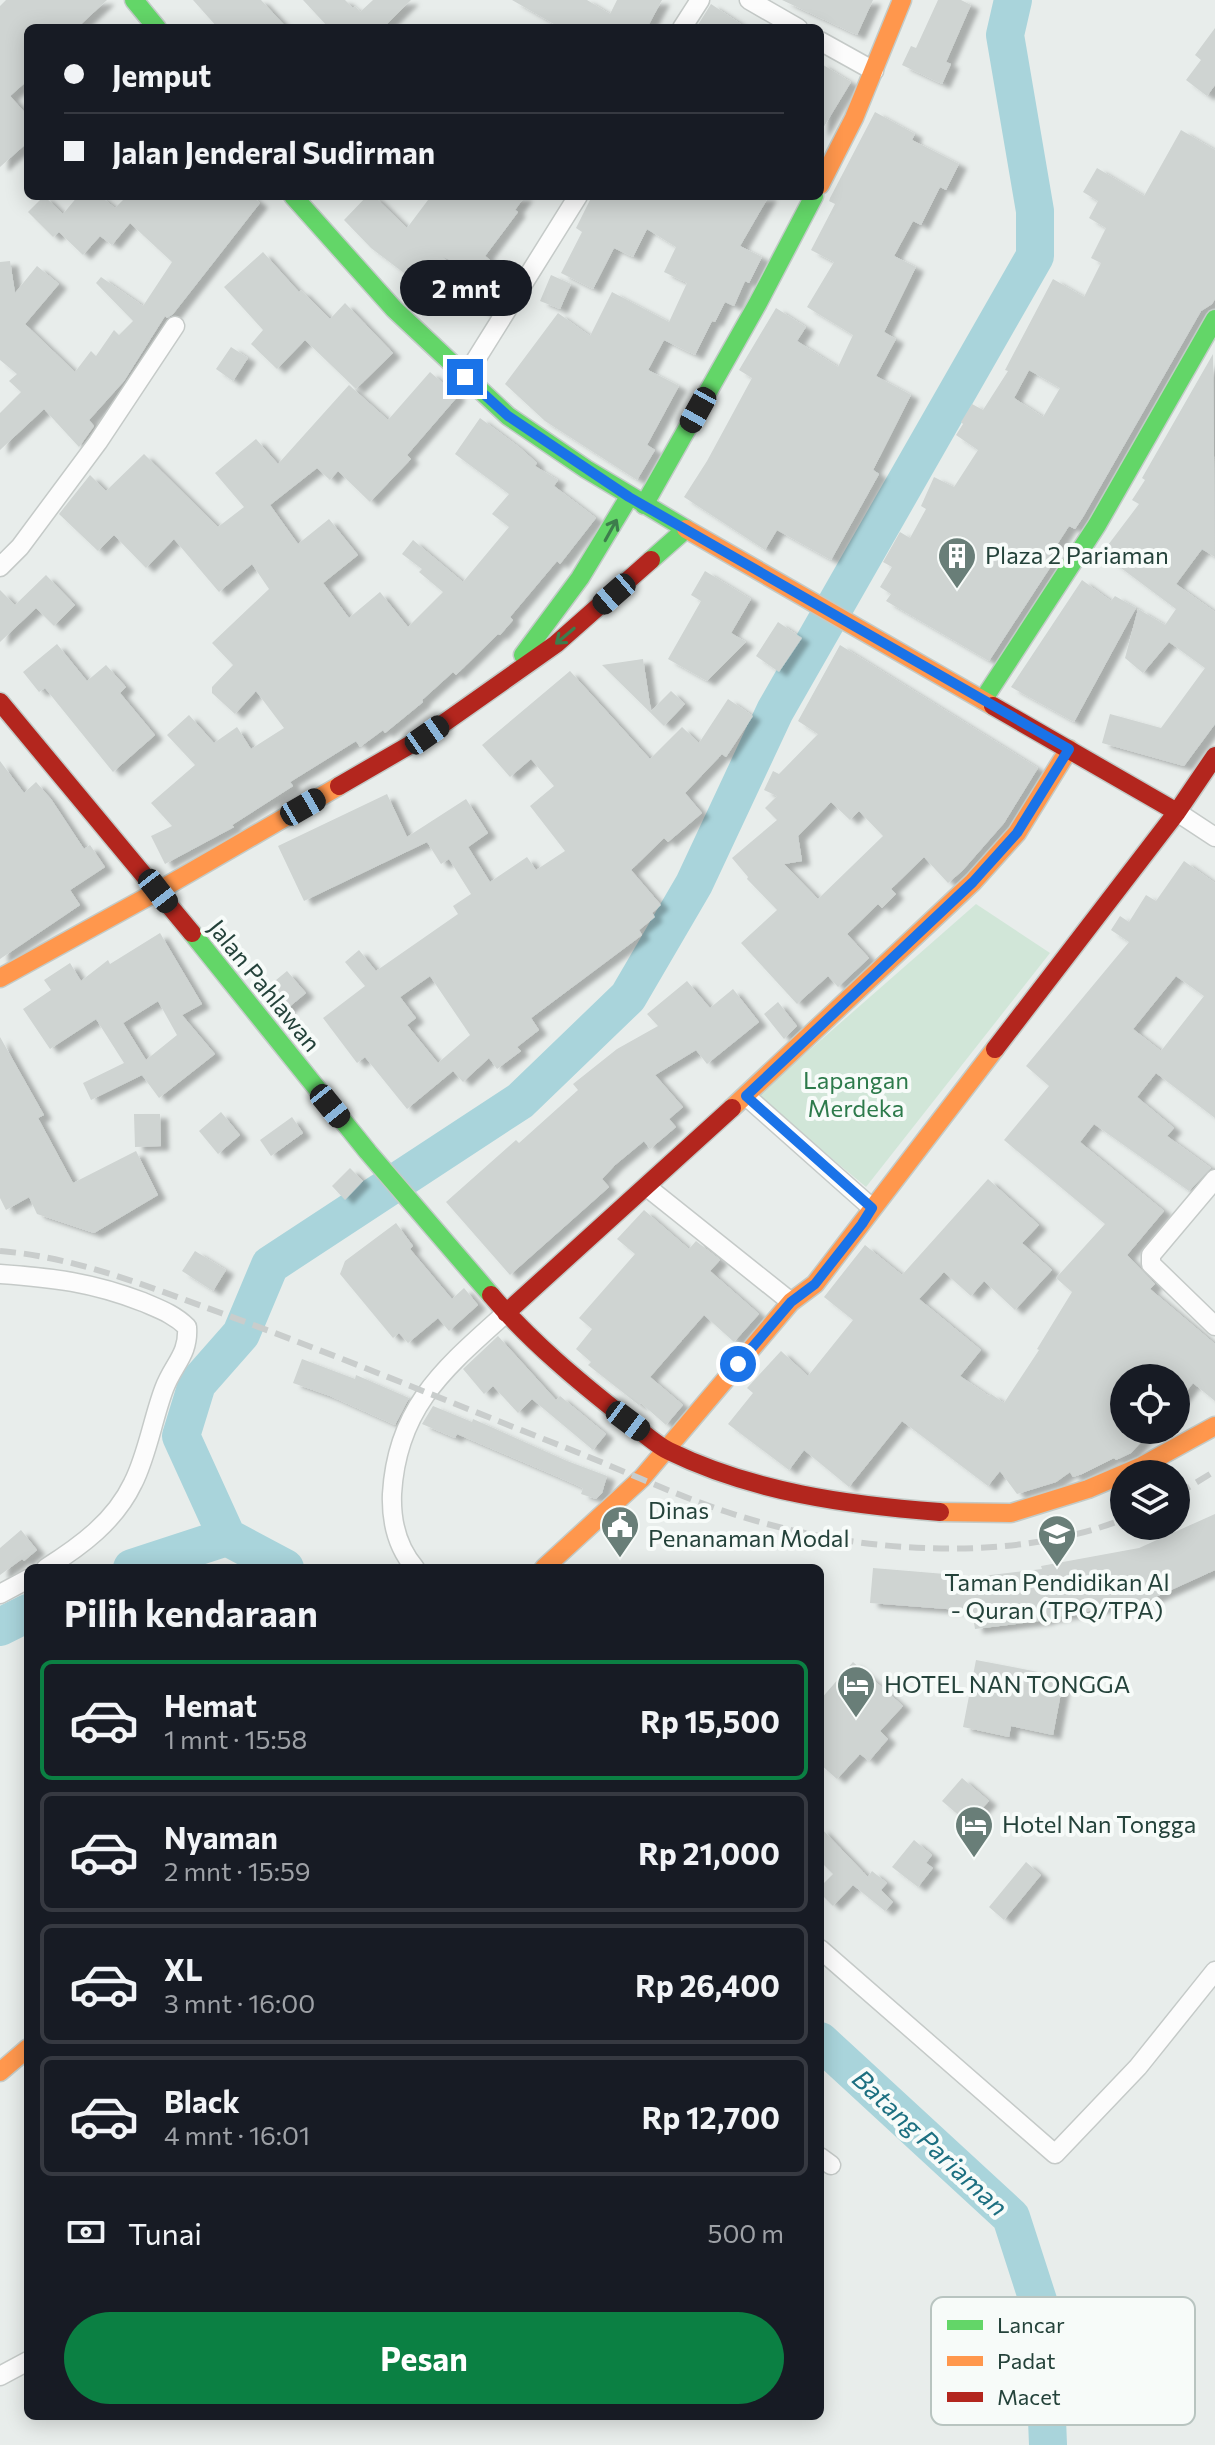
<!DOCTYPE html>
<html lang="id">
<meta charset="utf-8">
<style>
:root{--surface:#171b24;--page:#242831;--text:#f1f3f6;--muted:#9ea1a6;--line:#363941;--accent:#0b8043}
body{margin:0;font-family:Commissioner,sans-serif;background:var(--page);color:var(--text);height:100vh;display:flex;flex-direction:column;font-size:30px;white-space:nowrap}
*{box-sizing:border-box;margin:0}
p{font-size:26px;color:var(--muted)}
.icon{flex:none;width:44px;height:44px;fill:none;stroke:currentColor;stroke-width:2;stroke-linecap:round;stroke-linejoin:round}
.map{position:relative;flex:1;overflow:hidden}
.sheet{position:absolute;left:24px;top:1564px;width:800px;height:856px;display:flex;flex-direction:column;background:var(--surface);border-radius:12px;box-shadow:0 4px 20px #0003}
.sheet>*{flex:none}
.guide{position:absolute;left:24px;top:24px;width:800px;height:176px;border-radius:12px;box-shadow:0 4px 20px #0003;display:grid;align-content:center;height:176px;padding:0 40px;background:var(--surface)}
.buttons{position:absolute;left:1110px;top:1364px;display:grid;gap:16px}
.buttons a{display:grid;place-items:center;width:80px;height:80px;border-radius:50%;background:var(--surface);box-shadow:0 4px 20px #0003;font-size:40px}
.end{position:absolute;width:36px;height:36px;margin:-18px;border:10px solid #1a73e8;background:#fff;box-shadow:0 0 0 4px #fff}
.from{border-radius:50%}
.bubble{position:absolute;height:56px;border-radius:28px;background:var(--surface);box-shadow:0 4px 20px #0003;font-size:26px;font-weight:700;line-height:56px;text-align:center}
.car{position:absolute;width:24px;height:48px;margin:-24px -12px;border-radius:10px;box-shadow:0 0 6px 2px #0007;background:linear-gradient(#222 24%,#8ab4d8 0 40%,#222 0 76%,#8ab4d8 0 86%,#222 0)}
.guide b{display:flex;align-items:center;gap:28px;height:76px;font-size:30px}
.guide b+b{border-top:2px solid var(--line)}
.guide i{width:20px;height:20px;background:var(--text)}
ul{padding:0;list-style:none}
li{display:flex;align-items:center;gap:24px;height:120px;margin:0 16px 12px;padding:0 24px;border:4px solid var(--line);border-radius:12px}
li div{flex:1}
li b{display:block;font-size:30px}
li em{font-style:normal;font-weight:700}
li.active{border-color:var(--accent)}
li>.icon{width:72px;height:72px;stroke-width:1.5}
h2{padding:0 40px;font-size:36px;line-height:96px}
.pay{display:flex;align-items:center;gap:20px;height:88px;padding:0 40px;font-size:30px}
.pay p{margin-inline-start:auto}
.button{display:flex;gap:16px;margin-top:auto;padding:16px 40px}
.button a{flex:1;height:92px;border-radius:48px;background:var(--accent);color:#fff;font-size:32px;font-weight:700;line-height:92px;text-align:center}
.map>svg:first-child{display:block}
.green{fill:#d1e6d8}
.lines{fill:none;stroke-linecap:round;stroke-linejoin:round}
.river{stroke:#a9d4db;stroke-width:38}
.building{fill:#cfd4d2;fill-rule:evenodd;filter:url(#shadow)}
.street-casing{stroke:#c5cac8;stroke-width:21}
.fast-casing{stroke:#c3cbc8;stroke-width:21}
.slow-casing{stroke:#c3cbc8;stroke-width:21}
.jam-casing{stroke:#c3cbc8;stroke-width:21}
.street{stroke:#fcfcfc;stroke-width:18}
.fast{stroke:#63d668;stroke-width:18}
.slow{stroke:#ff974d;stroke-width:18}
.jam{stroke:#b3261e;stroke-width:18}
.rail{stroke:#c9cdcc;stroke-width:6;stroke-dasharray:16 8;stroke-linecap:butt}
.oneway{stroke:#3d7d4c}
.route{stroke:#1a73e8;stroke-width:10}
.labels{text-anchor:middle;stroke-width:8;stroke-linejoin:round;paint-order:stroke}
.poi-label{font-size:24px;fill:#24423a;stroke:#f7fbf9;text-anchor:start}
.street-label{font-size:24px;fill:#24423a;stroke:#f7fbf9}
.park-label{font-size:24px;fill:#2d7a4b;stroke:#f7fbf9}
.water-label{font-size:26px;font-style:italic;fill:#1c6f80;stroke:#f7fbf9}
.key{fill:#f7fbf9;stroke:#b8c4c0;stroke-width:2}
.key-label{font-size:22px;fill:#24423a}
</style>
<div class="map">
<svg width="1215" height="2445" viewBox="0 0 1215 2445">
<defs>
<filter id="shadow"><feDropShadow dx="8" dy="4.5" stdDeviation="2" flood-color="#0004"/></filter>
</defs>
<rect width="100%" height="100%" fill="#e8edeb"/>
<!-- green -->
<path class="green" d="M976 904 1050 953 866 1187 757 1096Z"/>
<g class="lines">
<!-- river -->
<path class="river" d="M227 1537 181 1436 197 1384 241 1334 270 1265 520 1101 628 997 694 884 775 711 1035 256V211L1005 35 1013 0
M132 1568 227 1537 285 1568
M0 1627 28 1613
M820 2041 1011 2217 1043 2316 1048 2445"/>
</g>
<!-- building -->
<path class="building" d="M6 0H107L77 28H28V80L10 96 28 116V142L0 167V6Z
M193 0H261L287 28H218Z
M303 0H345L353 8 355 6 360 12 373 0H411L383 28H329Z
M512 0H587L610 14 617 0H662L647 28H561Z
M782 0H873L857 35Z
M938 0H961L971 5 946 62 951 64 942 84 902 65 911 46 916 48Z
M711 4 738 22 746 28H696Z
M1215 28V85L1207 96 1186 80 1201 60 1195 55Z
M820 63 851 82 820 133Z
M875 112 915 134 912 140 959 164 946 190 940 187 921 225 913 221 894 256 916 267 884 332 896 339 876 376 911 395 873 470 879 474 831 560 777 530 765 550 684 497 707 461 752 378 739 370 776 308 806 327 797 341 838 367 853 335 807 307 834 262 811 250 835 204 829 201 830 198Z
M1181 130 1215 150V299L1212 304 1201 311 1083 517 1075 529 1069 526 1049 557 1055 560 989 661 886 601 891 594 880 587 892 567 883 562 900 532 910 538 926 509 921 506 934 477 954 487 978 450 956 435 963 424 961 422 972 404 983 410 1008 371 1005 370 1053 279 1084 297 1101 263 1091 258 1106 228 1089 218 1098 201 1083 192 1097 168 1144 196ZM1029 370 1060 388 1043 417 1014 398Z
M44 196 63 214 78 196H100L115 208 127 196H251L260 203 173 314 167 318 165 316 124 381 89 420 94 426 79 447 44 409 0 450V413L21 392 9 381 17 374 0 360V262L10 261 15 293 37 266 59 284 25 324 75 372 91 351 96 356 114 330 119 335 133 321 96 283 101 277 143 306 172 262 130 223 112 245 100 236 83 255 59 232 53 237 28 212Z
M367 196H374L407 228 431 196H525L515 210 518 212 485 256 495 264 486 276 443 257 496 305 489 316 418 262 408 276 371 248 344 220Z
M592 196H769L740 246 762 257 749 283 745 281 734 306 725 302 715 322 712 321 695 355 664 340 648 370 679 386 647 445 655 450 637 480 545 421 505 384 558 313 590 336 612 292 669 322 687 283 664 272 676 247 647 229 633 257 614 248 593 289 561 273 582 232 576 228Z
M263 252 299 292 301 290 330 319 345 303 393 353 356 389 305 340 277 369 251 344 263 330 224 287Z
M551 275 571 284 560 309 540 301Z
M231 347 248 358 233 381 216 369Z
M1213 354 1215 557 1202 549 1176 584 1215 612V724L1184 766 1102 743 1110 714 1161 728 1205 668 1169 642 1143 673 1125 658 1138 609 1165 625 1176 609 1105 556V549L1139 504 1132 500 1145 480 1142 478Z
M430 372 458 396 407 455 411 459 370 502 338 471 330 480 317 468 270 505 298 544 329 519 358 555 323 583 349 618 380 592 408 627 443 592 419 572 422 569 402 554 413 540 463 582 509 527 492 514 509 494 455 454 480 418 519 447 537 463 535 466 558 480 554 486 596 518 560 564 557 561 510 617 513 620 500 635 498 634 456 675 453 672 422 700 423 702 385 733 383 730 360 747 356 741 290 782 293 786 232 825 234 827 165 864 151 836 172 826 151 803 195 765 167 735 189 715 214 743 237 727 251 749 284 728 256 691 235 714 212 693V687L233 665 212 643 269 589 252 564 219 592 174 539 146 568 114 535 98 551 59 514 90 475 106 491 144 454 218 527 244 507 215 473 256 439 278 464 349 385 388 420Z
M705 571 751 599 731 633 746 642 707 681 668 659 701 601 691 595Z
M46 575 75 605 54 626 36 608 0 642V590L15 605Z
M1082 580 1111 601 1115 596 1136 608 1074 722 1011 687Z
M778 622 802 638 779 672 756 656Z
M57 644 87 681 106 665 126 687 120 693 155 735 113 772 45 688 39 692 23 672Z
M840 645 1038 768 1004 823 962 871 948 883 924 857 891 889 896 894 882 908 878 904 847 934 869 958 838 987 828 976 797 1004 741 943 777 910 747 879 748 877 732 858 777 820 765 808 777 796 764 790 773 771 779 774 818 734 798 721ZM831 802 850 820 859 811 883 836 818 899 784 864 802 861 798 836Z
M643 659 651 711 671 691 685 704 664 726 602 665Z
M570 671 650 759 682 727 699 743 728 699 753 716 726 757 722 754 685 793 702 813 668 842 664 838 631 870 661 905 652 913 655 917 639 930 642 935 531 1018 539 1030 517 1047 521 1051 497 1069 489 1058 463 1082 453 1071 407 1109 365 1057 357 1063 323 1018 365 986 345 962 359 950 376 971 458 914 453 906 471 894 449 859 441 864 427 842 304 901 278 846 387 794 407 837 466 799 488 833 468 847 490 882 527 857 536 870 565 851 530 806 554 786 531 759 510 777 482 745ZM430 976 470 1035 438 1063 407 1025 416 1018 400 997Z
M0 761 24 793 36 782 51 799 84 849 90 845 105 867 70 890 80 905 0 959Z
M1184 861 1215 883V1118L1156 1073 1137 1097 1174 1128 1167 1136 1211 1168 1189 1191 1094 1124 1080 1142 1164 1211 1127 1255 1155 1284 1150 1289 1215 1344V1401L1193 1383 1176 1405V1378H1124V1430H1152L1131 1453 1116 1460 1114 1458 1082 1474 1073 1477 1070 1472 1056 1482 1017 1494 1000 1471 988 1486 902 1421 849 1487 804 1450 789 1470 728 1424 753 1393 747 1388 781 1351 808 1376 853 1320 824 1297 865 1245 902 1275 988 1179 1039 1225 1022 1243 1052 1270 1015 1310 984 1281 971 1296 944 1272 919 1299 981 1350 960 1376 989 1396 991 1394 1004 1403 1039 1350 1037 1349 1072 1292 1056 1278 1105 1224 1004 1140 1049 1086 1026 1066 1129 942 1111 930 1120 916 1129 922 1146 895 1156 901ZM1176 976 1204 996 1161 1051 1133 1029Z
M160 933 202 1004 182 1015 215 1054 159 1098 142 1075 91 1100 83 1083 124 1063 96 1019 50 1049 23 1009 51 990 44 980 70 963 81 981 108 960 110 964ZM158 1001 177 1035 146 1060 123 1023Z
M287 971 306 993 283 1012 264 990Z
M687 981 710 1008 733 989 759 1022 707 1064 696 1050 655 1075 683 1107 669 1119 676 1127 650 1149 644 1141 615 1165 602 1179 609 1187 510 1275 446 1202 516 1140 519 1143 578 1090 573 1084 617 1049 658 1026 647 1014Z
M778 1002 797 1026 784 1039 764 1014Z
M0 1037 44 1115 38 1118 73 1183 136 1151 158 1195 94 1233 37 1214 29 1197 6 1210 0 1198Z
M221 1112 240 1135 218 1154 199 1131Z
M134 1114H160L161 1146 135 1147Z
M292 1117 303 1133 271 1156 260 1140Z
M350 1168 363 1181 345 1200 332 1186Z
M644 1210 689 1249 696 1241 720 1260 710 1271 759 1314 734 1342 704 1315 650 1377 683 1405 666 1425 641 1403 639 1405 588 1365 591 1362 576 1349 592 1329 579 1318 635 1254 617 1239Z
M396 1223 413 1246 410 1249 452 1299 464 1288 478 1305 449 1331 438 1318 408 1343 399 1333 393 1338 340 1274 345 1261Z
M195 1251 226 1270 213 1291 182 1271Z
M498 1336 556 1400 560 1396 606 1434 593 1450 532 1399 518 1413 493 1386 484 1394 463 1369Z
M302 1359 355 1379 356 1375 409 1398 395 1425 330 1396 293 1383Z
M433 1406 472 1422 473 1419 567 1461 607 1476 602 1493 596 1499 581 1494 583 1488 558 1477 457 1434 455 1438 422 1424Z
M1215 1514V1570L1149 1600 1046 1619 1047 1620 975 1629 972 1611 870 1603 873 1568 957 1575V1579L1042 1569 1041 1566 1139 1548Z
M21 1530 37 1550 24 1561 22 1559 0 1575V1548Z
M976 1660 1064 1677 1053 1735 1011 1726 1009 1737 963 1727Z
M853 1662 903 1706 880 1731 888 1739 869 1761 860 1754 837 1779 820 1764V1700Z
M962 1778 989 1801 974 1817 967 1811 962 1818 942 1801Z
M820 1827 868 1877 872 1871 887 1883 881 1890 893 1902 885 1911 853 1885 833 1906 820 1893V1887L833 1874 820 1861Z
M914 1840 932 1855 926 1863 933 1868 918 1887 892 1867Z
M1026 1862 1041 1875 1004 1920 989 1907Z"/>
<g class="lines">
<defs>
<path id="street" d="M749 0 798 28
M682 28 700 0
M820 41 874 71
M465 377 578 196
M0 567 20 547 98 442 175 326
M1177 812 1215 837
M746 1096 872 1208
M1215 1179 1151 1255V1264L1215 1326
M647 1187 791 1302
M0 1274C54 1278 91 1282 143 1302 159 1309 174 1314 187 1327 189 1355 173 1364 164 1389 153 1418 147 1456 133 1483 115 1521 81 1546 46 1568
M415 1568C397 1547 391 1522 392 1494 397 1406 446 1367 506 1313
M0 1594 28 1579
M820 1949 1055 2154 1138 2067 1215 1971
M820 2157 831 2165
M0 2376 28 2361"/>
<path id="fast" d="M134 0 157 28
M293 196 394 309 508 416 586 469 686 529 651 560
M644 505 758 303 814 196
M523 655 580 578 629 497
M983 700 1097 525 1215 319
M192 933 368 1152 491 1295"/>
<path id="slow" d="M820 185 854 118 902 0
M686 529 993 706
M0 978 158 891 339 786
M732 1108 973 882 1017 833 1069 749
M940 1512 1011 1513 1088 1489 1142 1466 1215 1426
M544 1568 642 1478 791 1302 815 1284 995 1049
M0 2072 28 2048"/>
<path id="jam" d="M0 702 192 933
M993 706 1177 812
M339 786 427 735 556 644 651 560
M995 1049 1177 812 1215 756
M491 1295C530 1341 578 1381 625 1418 639 1429 653 1443 669 1451 753 1492 847 1505 940 1512
M506 1313 732 1108"/>
</defs>
<!-- street casing -->
<use href="#street" class="street-casing"/>
<!-- fast casing -->
<use href="#fast" class="fast-casing"/>
<!-- slow casing -->
<use href="#slow" class="slow-casing"/>
<!-- jam casing -->
<use href="#jam" class="jam-casing"/>
<!-- street -->
<use href="#street" class="street"/>
<!-- fast -->
<use href="#fast" class="fast"/>
<!-- slow -->
<use href="#slow" class="slow"/>
<!-- jam -->
<use href="#jam" class="jam"/>
<!-- rail -->
<path class="rail" d="M0 1251C76 1257 149 1287 221 1313 336 1355 449 1402 564 1447 618 1468 672 1494 727 1512 847 1552 1004 1566 1124 1519
M1176 1495 1215 1471"/>
</g>
<!-- one-way arrows -->
<defs><path id="oneway-shaft" d="M-6 0H5M1.5-3L5.5 0L1.5 3" fill="none" stroke-width="1.6" stroke-linecap="round" stroke-linejoin="round" transform="scale(2)"/></defs>
<g class="oneway">
<use href="#oneway-shaft" transform="translate(611 530) rotate(-61)"/>
<use href="#oneway-shaft" transform="translate(565 636) rotate(140)"/>
</g>
<g class="lines">
<!-- route -->
<path class="route" d="M465 377 508 416 629 497 1069 749 1017 833 973 882 746 1096 872 1208 862 1224 815 1284 791 1302 738 1364"/>
</g>
<!-- icons -->
<defs>
<symbol id="building-pin" viewBox="-11 -11 22 30"><path d="M0 17L-7.5 6A9.5 9.5 0 1 1 7.5 6Z" fill="#697e78" stroke="#f7fbf9"/><path d="M-4-6H4V6H1V3H-1V6H-4ZM-2.5-4.3h1.7v1.8h-1.7ZM.8-4.3h1.7v1.8H.8ZM-2.5-1h1.7V.8h-1.7ZM.8-1h1.7V.8H.8Z" fill="#fff"/></symbol>
<symbol id="civic-pin" viewBox="-11 -11 22 30"><path d="M0 17L-7.5 6A9.5 9.5 0 1 1 7.5 6Z" fill="#697e78" stroke="#f7fbf9"/><path d="M-.6-6.5H3V-4.5H.6V-3L4-1V1h2V6H-6V1h2V-1L-.6-3ZM-1.2 2.5V6h2.4V2.5Z" fill="#fff"/></symbol>
<symbol id="school-pin" viewBox="-11 -11 22 30"><path d="M0 17L-7.5 6A9.5 9.5 0 1 1 7.5 6Z" fill="#697e78" stroke="#f7fbf9"/><path d="M0-5L7-2L0 1L-7-2ZM-4 1L0 2.5L4 1V4Q0 6-4 4Z" fill="#fff"/></symbol>
<symbol id="hotel-pin" viewBox="-11 -11 22 30"><path d="M0 17L-7.5 6A9.5 9.5 0 1 1 7.5 6Z" fill="#697e78" stroke="#f7fbf9"/><path d="M-6-4.5h1.5V1H6V5H4.5V3h-9V5H-6ZM-4 0a1.8 1.8 0 1 1 3.6 0ZM.5 0V-2.5h3Q6-2.5 6 0Z" fill="#fff"/></symbol>
</defs>
<g fill-rule="evenodd">
<use href="#building-pin" x="935" y="534" width="44" height="60"/>
<use href="#civic-pin" x="598" y="1503" width="44" height="60"/>
<use href="#school-pin" x="1035" y="1512" width="44" height="60"/>
<use href="#hotel-pin" x="834" y="1663" width="44" height="60"/>
<use href="#hotel-pin" x="952" y="1803" width="44" height="60"/>
</g>
<g class="labels">
<!-- poi labels -->
<g class="poi-label">
<text x="985" y="564">Plaza 2 Pariaman</text>
<text x="648" y="1519">Dinas<tspan x="648" dy="28">Penanaman Modal</tspan></text>
<text x="1057" y="1591" text-anchor="middle">Taman Pendidikan Al<tspan x="1057" dy="28">- Quran (TPQ/TPA)</tspan></text>
<text x="884" y="1693">HOTEL NAN TONGGA</text>
<text x="1002" y="1833">Hotel Nan Tongga</text>
</g>
<!-- street labels -->
<g class="street-label">
<text transform="translate(264 986) rotate(51)" y="8">Jalan Pahlawan</text>
</g>
<!-- park labels -->
<g class="park-label">
<text x="856" y="1089">Lapangan<tspan x="856" dy="28">Merdeka</tspan></text>
</g>
<!-- water labels -->
<g class="water-label">
<text transform="translate(930 2143) rotate(43)" y="9">Batang Pariaman</text>
</g>
</g>
<!-- legend -->
<rect x="931" y="2297" width="264" height="128" rx="12" class="key"/>
<rect x="947" y="2320" width="36" height="10" fill="#63d668"/>
<rect x="947" y="2356" width="36" height="10" fill="#ff974d"/>
<rect x="947" y="2392" width="36" height="10" fill="#b3261e"/>
<g class="key-label">
<text x="997" y="2333">Lancar</text>
<text x="997" y="2369">Padat</text>
<text x="997" y="2405">Macet</text>
</g>
</svg>
<div class="buttons">
<a><svg class="icon" aria-label="locate" viewBox="0 0 24 24"><circle cx="12" cy="12" r="6"/><path d="M12 2v4M12 18v4M2 12h4M18 12h4"/></svg></a>
<a><svg class="icon" aria-label="layers" viewBox="0 0 24 24"><path d="M12 4l9 5-9 5-9-5zM3 14l9 5 9-5"/></svg></a>
</div>
<i class="end from" style="left:738px;top:1364px"></i>
<i class="end" style="left:465px;top:377px"></i>
<div class="bubble" style="left:400px;top:260px;width:132px">2 mnt</div>
<i class="car" style="left:698px;top:410px;rotate:209deg"></i>
<i class="car" style="left:614px;top:594px;rotate:229deg"></i>
<i class="car" style="left:427px;top:735px;rotate:55deg"></i>
<i class="car" style="left:303px;top:807px;rotate:60deg"></i>
<i class="car" style="left:158px;top:891px;rotate:142deg"></i>
<i class="car" style="left:330px;top:1106px;rotate:141deg"></i>
<i class="car" style="left:628px;top:1421px;rotate:127deg"></i>
<div class="guide">
<b><i class="from"></i>Jemput</b>
<b><i></i>Jalan Jenderal Sudirman</b>
</div>
<section class="sheet">
<h2>Pilih kendaraan</h2>
<ul>
<li class="active"><svg class="icon" aria-label="car" viewBox="0 0 24 24"><path d="M5 17H2v-5l4-1 3-4h7l3 4 3 1v5h-3M9 17h6M6 11h13"/><circle cx="7" cy="17" r="2"/><circle cx="17" cy="17" r="2"/></svg><div><b>Hemat</b><p>1 mnt · 15:58</p></div><em>Rp 15,500</em></li>
<li><svg class="icon" aria-label="car" viewBox="0 0 24 24"><path d="M5 17H2v-5l4-1 3-4h7l3 4 3 1v5h-3M9 17h6M6 11h13"/><circle cx="7" cy="17" r="2"/><circle cx="17" cy="17" r="2"/></svg><div><b>Nyaman</b><p>2 mnt · 15:59</p></div><em>Rp 21,000</em></li>
<li><svg class="icon" aria-label="car" viewBox="0 0 24 24"><path d="M5 17H2v-5l4-1 3-4h7l3 4 3 1v5h-3M9 17h6M6 11h13"/><circle cx="7" cy="17" r="2"/><circle cx="17" cy="17" r="2"/></svg><div><b>XL</b><p>3 mnt · 16:00</p></div><em>Rp 26,400</em></li>
<li><svg class="icon" aria-label="car" viewBox="0 0 24 24"><path d="M5 17H2v-5l4-1 3-4h7l3 4 3 1v5h-3M9 17h6M6 11h13"/><circle cx="7" cy="17" r="2"/><circle cx="17" cy="17" r="2"/></svg><div><b>Black</b><p>4 mnt · 16:01</p></div><em>Rp 12,700</em></li>
</ul>
<div class="pay"><svg class="icon" aria-label="cash" viewBox="0 0 24 24"><path d="M3 7h18v10H3z"/><circle cx="12" cy="12" r="2"/></svg>Tunai<p>500 m</p></div>
<div class="button"><a>Pesan</a></div>
</section>
</div>
